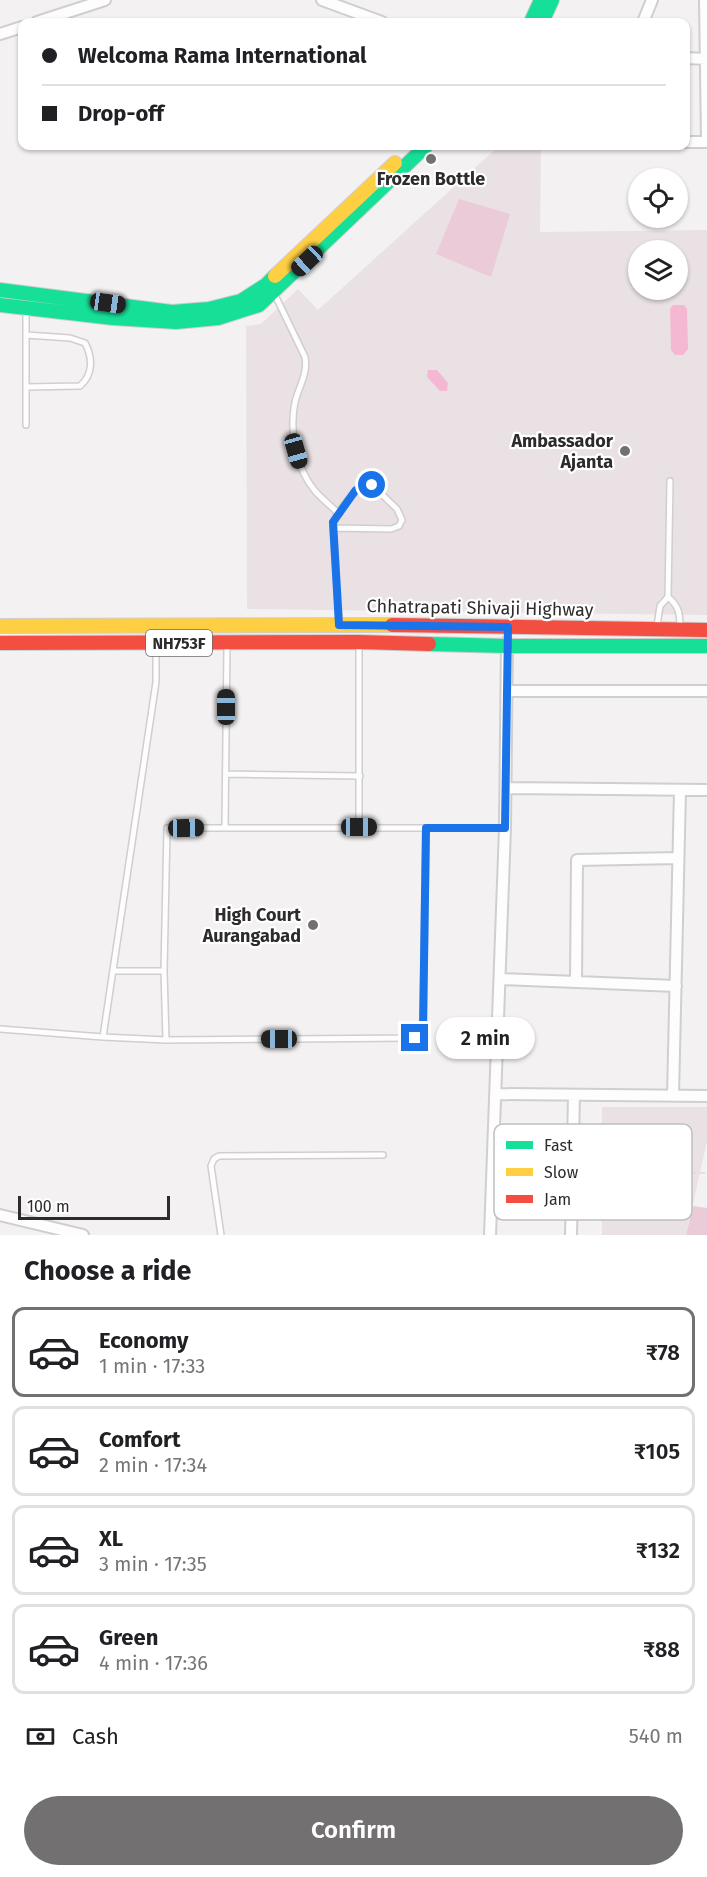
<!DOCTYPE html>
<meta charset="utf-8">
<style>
:root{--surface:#fff;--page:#f2f2f2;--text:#202124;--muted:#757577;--line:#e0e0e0;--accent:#737071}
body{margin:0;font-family:"Fira Sans",sans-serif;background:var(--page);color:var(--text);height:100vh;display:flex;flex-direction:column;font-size:22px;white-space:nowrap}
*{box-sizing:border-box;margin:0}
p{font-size:20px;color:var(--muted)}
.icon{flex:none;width:33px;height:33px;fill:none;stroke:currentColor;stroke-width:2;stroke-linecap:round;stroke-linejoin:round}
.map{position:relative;height:1235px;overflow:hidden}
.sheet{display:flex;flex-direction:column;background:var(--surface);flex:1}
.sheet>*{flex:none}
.banner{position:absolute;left:18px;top:18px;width:672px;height:132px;border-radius:12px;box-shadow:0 2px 4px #0004;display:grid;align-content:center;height:132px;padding:0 24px;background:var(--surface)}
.tools{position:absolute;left:628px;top:168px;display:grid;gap:12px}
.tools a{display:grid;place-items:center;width:60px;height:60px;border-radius:50%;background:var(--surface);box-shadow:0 2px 4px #0004;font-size:30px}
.scale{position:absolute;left:18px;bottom:15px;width:152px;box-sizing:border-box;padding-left:6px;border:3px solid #2d2b2c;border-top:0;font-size:16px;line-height:21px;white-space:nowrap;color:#2d2b2c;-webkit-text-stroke:4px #fff;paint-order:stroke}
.end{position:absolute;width:27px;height:27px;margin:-14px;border:8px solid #1a73e8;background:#fff;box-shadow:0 0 0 3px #fff}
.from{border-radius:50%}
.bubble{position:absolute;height:42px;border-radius:21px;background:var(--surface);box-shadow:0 2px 4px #0004;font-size:20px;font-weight:600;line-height:42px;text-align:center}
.car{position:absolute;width:18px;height:36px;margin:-18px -9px;border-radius:8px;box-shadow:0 0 4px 2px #0007;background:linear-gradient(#222 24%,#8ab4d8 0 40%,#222 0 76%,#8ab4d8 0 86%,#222 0)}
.banner b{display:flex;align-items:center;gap:21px;height:57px;font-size:22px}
.banner b+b{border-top:2px solid var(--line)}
.banner i{width:15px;height:15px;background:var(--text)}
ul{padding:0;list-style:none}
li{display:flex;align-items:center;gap:18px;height:90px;margin:0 12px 9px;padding:0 12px;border:3px solid var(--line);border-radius:12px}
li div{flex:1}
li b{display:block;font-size:22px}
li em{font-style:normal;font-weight:600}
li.current{border-color:var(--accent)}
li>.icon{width:54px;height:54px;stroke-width:1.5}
h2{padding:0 24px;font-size:27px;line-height:72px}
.pay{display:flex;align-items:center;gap:15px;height:66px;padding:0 24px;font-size:22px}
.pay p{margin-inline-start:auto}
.cta{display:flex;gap:12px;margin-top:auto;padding:12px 24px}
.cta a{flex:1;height:69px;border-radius:36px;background:var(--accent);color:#fff;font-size:24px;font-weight:600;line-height:69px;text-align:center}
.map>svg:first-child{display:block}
.built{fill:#e9e1e4;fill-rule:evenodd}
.green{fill:#ebcbd8}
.water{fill:#f5b8d2}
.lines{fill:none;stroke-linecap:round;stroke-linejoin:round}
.lane-casing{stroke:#d0cecf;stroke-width:8}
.street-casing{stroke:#d0cecf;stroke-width:14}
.fast-casing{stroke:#d0cecf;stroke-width:16}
.slow-casing{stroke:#d0cecf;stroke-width:16}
.jam-casing{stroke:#d0cecf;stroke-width:16}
.path{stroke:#dddcdd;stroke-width:1.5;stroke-dasharray:6 3;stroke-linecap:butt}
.lane{stroke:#fdfdfd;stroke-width:5}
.street{stroke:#fdfdfd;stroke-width:10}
.fast{stroke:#16e098;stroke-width:14}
.slow{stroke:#ffcf43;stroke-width:14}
.jam{stroke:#f24e42;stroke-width:14}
.route{stroke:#1a73e8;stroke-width:8}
.poi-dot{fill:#737071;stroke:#fff;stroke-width:2}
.labels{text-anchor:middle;stroke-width:4.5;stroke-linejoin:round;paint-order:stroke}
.shield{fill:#fff;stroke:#6c6b6b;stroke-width:1.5}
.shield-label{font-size:16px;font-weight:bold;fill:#2d2b2c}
.poi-label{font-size:18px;font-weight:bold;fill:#2d2b2c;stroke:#fff;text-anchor:end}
.street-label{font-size:18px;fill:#2d2b2c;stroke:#fff}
.key{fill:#fff;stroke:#c0bfc0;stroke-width:1.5}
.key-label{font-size:16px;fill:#2d2b2c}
</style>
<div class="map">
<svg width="707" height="1235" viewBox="0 0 707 1235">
<rect width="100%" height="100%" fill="#f4f1f2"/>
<!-- built -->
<path class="built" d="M499 146H541L540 232 707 230V615L247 609 246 326 261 324 298 289 318 310ZM639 250H678V290H639Z
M602 1107H707V1141L686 1235H602Z"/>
<!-- green -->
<path class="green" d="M459 199 510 214 491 277 436 254Z
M693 1206 707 1208V1235H686Z"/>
<!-- water -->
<path class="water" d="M673 305H684L687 309 688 349 683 355H675L671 350 670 309Z
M428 370H437L448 383 447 391H440L427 377Z"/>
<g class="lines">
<defs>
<path id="lane" d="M274 293 305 357C308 374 299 386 295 402 289 432 296 468 315 491 322 499 331 506 339 514
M26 387 80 386C93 375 93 358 85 343L70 338 26 335
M26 425V309
M333 528 391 529 399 526 402 520 397 509 368 481C356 490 333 513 333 528L339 620
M668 597 670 481
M657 626 660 606 668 597C679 606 680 614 680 628
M359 646V827
M226 774 360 776
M225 827 227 645
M113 971H164
M0 1029 103 1037 156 682V645
M103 1037 166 1040 415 1038 423 1031 426 828
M166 1040 164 971 167 828H505
M221 1235 211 1166 214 1159 219 1156 383 1155"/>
<path id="street" d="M322 0 382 22
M37 22 105 0
M643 22 652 0
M0 34 22 27
M686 58 706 59
M686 142H707L705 0
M507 691H707
M506 788 707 790
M500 979 676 986
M576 981 577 860 678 858
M496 1094 707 1096
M673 1096 680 790
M0 1215 83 1235
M490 1235 505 828 507 642
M571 1235 574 1095"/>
<path id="fast" d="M531 22 541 0
M542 22 552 0
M0 290 172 312 209 309 241 301 266 285 275 276
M0 305 113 318 176 322 218 318 259 305 426 146
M429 644 507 646H707"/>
<path id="slow" d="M275 276 395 163
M0 626 392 625"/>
<path id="jam" d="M392 625 707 630
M0 643 358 642 429 644"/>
</defs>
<!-- lane casing -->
<use href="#lane" class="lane-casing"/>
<!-- street casing -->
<use href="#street" class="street-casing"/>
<!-- fast casing -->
<use href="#fast" class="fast-casing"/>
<!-- slow casing -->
<use href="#slow" class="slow-casing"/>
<!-- jam casing -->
<use href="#jam" class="jam-casing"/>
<!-- path -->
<path class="path" d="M645 1172 707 1173
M652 1215 653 1133"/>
<!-- lane -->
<use href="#lane" class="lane"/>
<!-- street -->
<use href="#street" class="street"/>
<!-- fast -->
<use href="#fast" class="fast"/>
<!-- slow -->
<use href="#slow" class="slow"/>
<!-- jam -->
<use href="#jam" class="jam"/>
</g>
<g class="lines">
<!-- route -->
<path class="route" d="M372 485 368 481 355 491 333 522 339 625 508 627 505 828H426L423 1030 415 1038"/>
</g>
<!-- markers -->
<g class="poi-dot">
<circle cx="431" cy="159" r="6"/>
<circle cx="625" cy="451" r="6"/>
<circle cx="313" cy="925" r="6"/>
</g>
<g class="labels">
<!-- shield labels -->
<rect class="shield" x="146" y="630" width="66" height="26" rx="4.5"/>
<g class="shield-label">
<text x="179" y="649">NH753F</text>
</g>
<!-- poi labels -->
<g class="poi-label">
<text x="431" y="185" text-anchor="middle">Frozen Bottle</text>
<text x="613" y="447">Ambassador<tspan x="613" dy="21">Ajanta</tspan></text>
<text x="301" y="921">High Court<tspan x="301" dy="21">Aurangabad</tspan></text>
</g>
<!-- street labels -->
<g class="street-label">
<text transform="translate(480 608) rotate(1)" y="6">Chhatrapati Shivaji Highway</text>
</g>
</g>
<!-- legend -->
<rect x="494" y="1124" width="198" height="96" rx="9" class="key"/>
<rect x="506" y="1141" width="27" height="8" fill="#16e098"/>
<rect x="506" y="1168" width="27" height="8" fill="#ffcf43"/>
<rect x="506" y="1195" width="27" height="8" fill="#f24e42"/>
<g class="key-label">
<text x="544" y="1151">Fast</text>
<text x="544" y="1178">Slow</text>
<text x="544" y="1205">Jam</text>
</g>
</svg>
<div class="tools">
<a><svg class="icon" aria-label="locate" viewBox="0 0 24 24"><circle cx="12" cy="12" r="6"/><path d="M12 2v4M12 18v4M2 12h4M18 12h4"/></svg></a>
<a><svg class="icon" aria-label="layers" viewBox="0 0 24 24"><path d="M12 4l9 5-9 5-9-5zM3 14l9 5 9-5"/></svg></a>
</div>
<div class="scale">100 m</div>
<i class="end from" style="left:372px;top:485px"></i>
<i class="end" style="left:415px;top:1038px"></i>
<div class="bubble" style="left:436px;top:1017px;width:99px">2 min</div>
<i class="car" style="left:307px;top:261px;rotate:227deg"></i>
<i class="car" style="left:108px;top:303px;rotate:98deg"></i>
<i class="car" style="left:296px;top:451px;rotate:164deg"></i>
<i class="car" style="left:226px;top:707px;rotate:0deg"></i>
<i class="car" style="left:359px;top:827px;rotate:90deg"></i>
<i class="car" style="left:186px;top:828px;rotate:89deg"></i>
<i class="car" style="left:279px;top:1039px;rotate:270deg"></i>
<div class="banner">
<b><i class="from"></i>Welcoma Rama International</b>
<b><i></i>Drop-off</b>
</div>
</div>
<section class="sheet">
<h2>Choose a ride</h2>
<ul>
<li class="current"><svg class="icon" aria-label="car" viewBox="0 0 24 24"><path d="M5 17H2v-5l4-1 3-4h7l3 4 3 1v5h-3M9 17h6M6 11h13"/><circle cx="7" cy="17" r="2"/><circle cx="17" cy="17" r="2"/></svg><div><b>Economy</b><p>1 min · 17:33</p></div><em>₹78</em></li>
<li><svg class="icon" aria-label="car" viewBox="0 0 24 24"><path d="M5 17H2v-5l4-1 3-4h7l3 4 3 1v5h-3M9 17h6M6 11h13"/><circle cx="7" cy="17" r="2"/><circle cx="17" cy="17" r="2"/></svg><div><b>Comfort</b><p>2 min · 17:34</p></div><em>₹105</em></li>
<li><svg class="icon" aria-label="car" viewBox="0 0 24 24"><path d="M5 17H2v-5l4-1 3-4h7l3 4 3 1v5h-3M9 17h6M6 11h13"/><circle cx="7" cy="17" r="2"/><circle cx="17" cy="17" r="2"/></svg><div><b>XL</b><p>3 min · 17:35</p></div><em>₹132</em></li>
<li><svg class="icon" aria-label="car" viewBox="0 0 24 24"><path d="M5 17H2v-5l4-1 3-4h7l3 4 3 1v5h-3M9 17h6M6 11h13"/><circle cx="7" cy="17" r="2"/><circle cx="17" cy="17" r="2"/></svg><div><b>Green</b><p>4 min · 17:36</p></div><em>₹88</em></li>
</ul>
<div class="pay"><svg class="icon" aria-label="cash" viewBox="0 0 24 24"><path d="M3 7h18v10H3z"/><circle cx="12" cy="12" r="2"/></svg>Cash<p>540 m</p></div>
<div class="cta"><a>Confirm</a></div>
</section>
